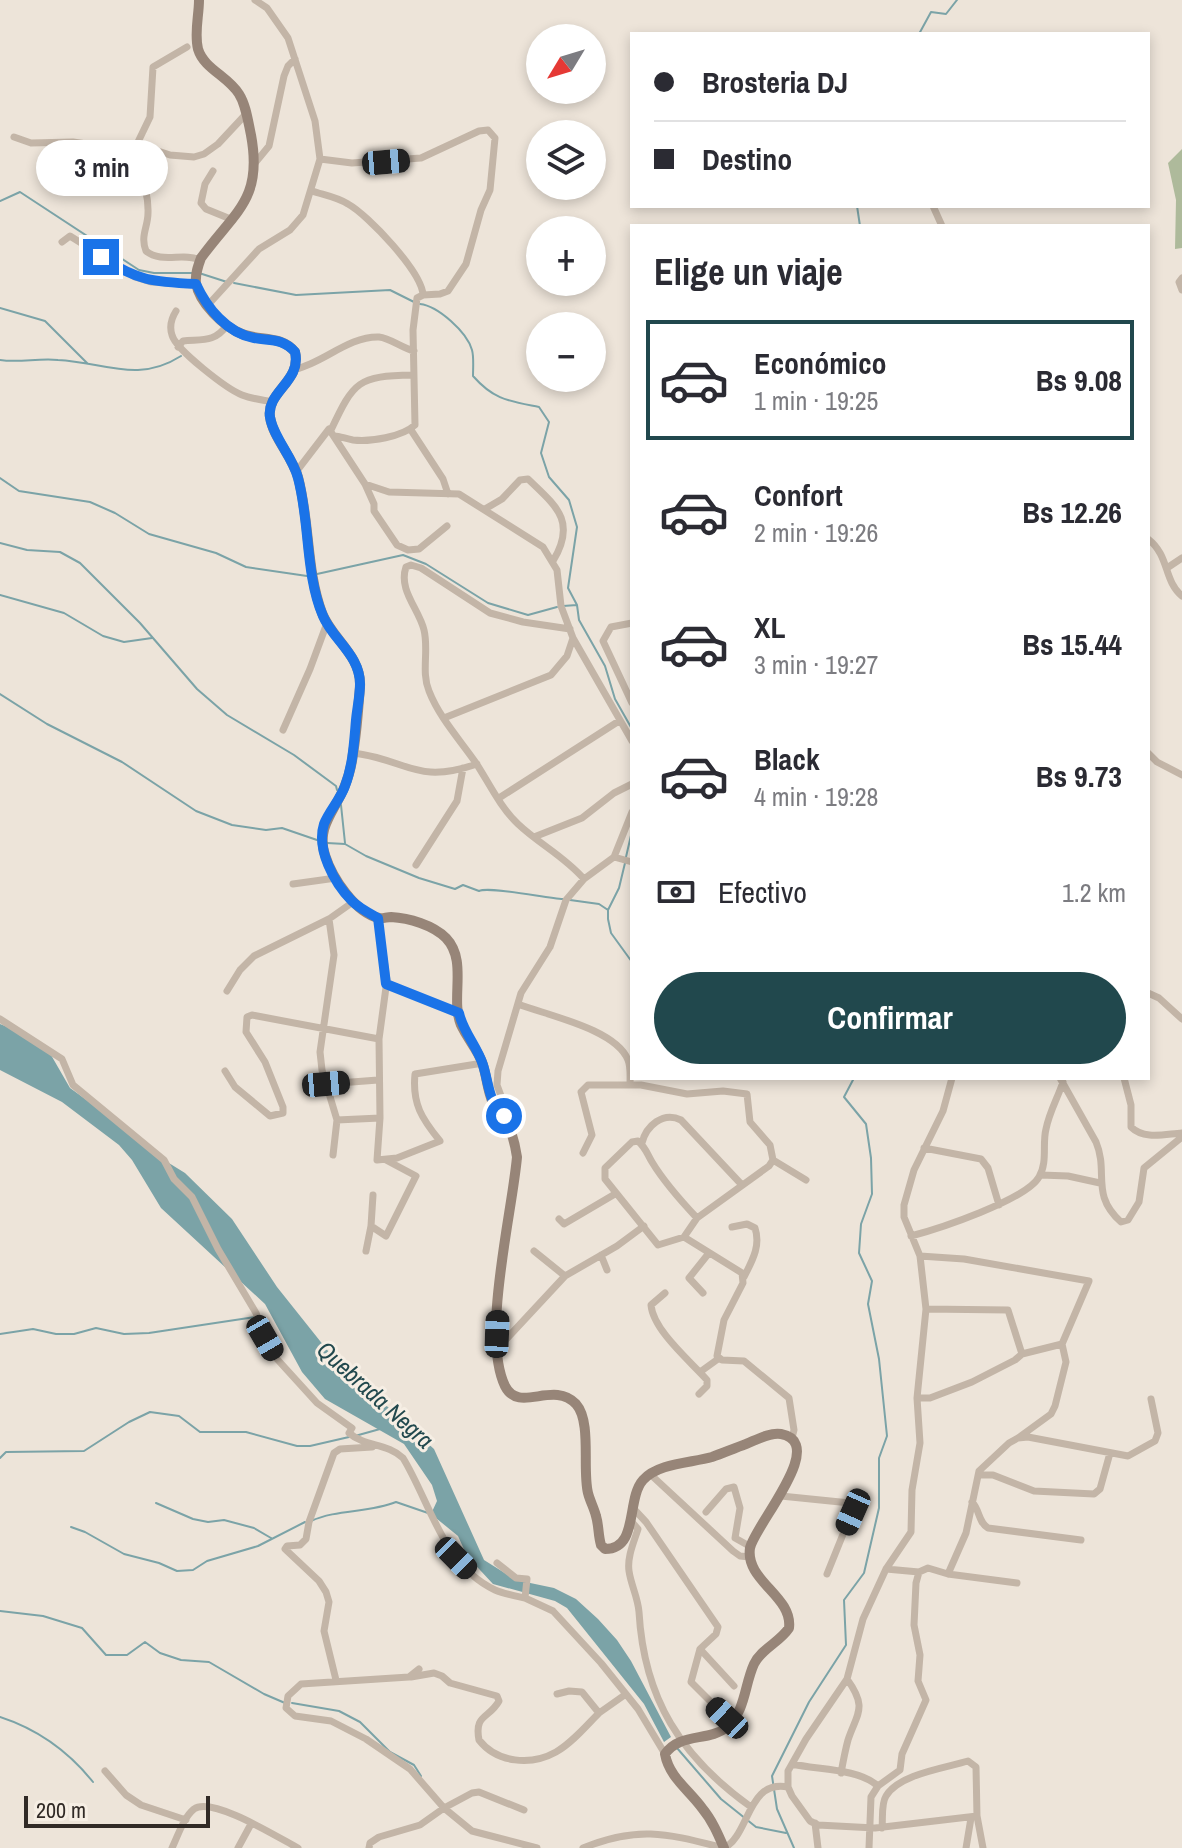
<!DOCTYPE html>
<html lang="es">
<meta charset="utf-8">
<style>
:root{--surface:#fff;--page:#f7f7f7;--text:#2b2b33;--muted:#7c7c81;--line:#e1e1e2;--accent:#21484d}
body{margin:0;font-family:"Archivo Narrow",sans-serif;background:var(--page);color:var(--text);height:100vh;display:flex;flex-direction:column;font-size:30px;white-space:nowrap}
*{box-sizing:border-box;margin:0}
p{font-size:26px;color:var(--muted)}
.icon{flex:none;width:44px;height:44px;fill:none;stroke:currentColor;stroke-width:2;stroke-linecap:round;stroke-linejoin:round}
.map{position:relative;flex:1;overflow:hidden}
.panel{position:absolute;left:630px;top:224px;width:520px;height:856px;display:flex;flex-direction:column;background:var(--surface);border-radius:0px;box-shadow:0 4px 12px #0003}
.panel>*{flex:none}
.hud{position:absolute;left:630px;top:32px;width:520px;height:176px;border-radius:0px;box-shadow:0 4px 12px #0003;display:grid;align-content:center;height:176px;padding:0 24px;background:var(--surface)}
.needle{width:52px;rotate:232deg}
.controls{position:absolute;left:526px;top:24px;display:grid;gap:16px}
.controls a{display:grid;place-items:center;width:80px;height:80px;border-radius:50%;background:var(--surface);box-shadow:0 4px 12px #0003;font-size:40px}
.scale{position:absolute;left:24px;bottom:20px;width:186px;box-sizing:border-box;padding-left:8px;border:4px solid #312a26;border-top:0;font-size:22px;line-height:28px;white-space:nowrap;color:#312a26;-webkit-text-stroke:6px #f6eee4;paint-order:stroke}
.end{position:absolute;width:36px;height:36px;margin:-18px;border:10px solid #1a73e8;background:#fff;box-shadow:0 0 0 4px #fff}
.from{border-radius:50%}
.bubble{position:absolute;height:56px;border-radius:28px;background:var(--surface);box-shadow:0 4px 12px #0003;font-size:26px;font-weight:800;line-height:56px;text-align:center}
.car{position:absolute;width:24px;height:48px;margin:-24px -12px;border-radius:10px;box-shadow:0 0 6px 2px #0007;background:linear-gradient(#222 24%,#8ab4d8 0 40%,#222 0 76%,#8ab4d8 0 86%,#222 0)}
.hud b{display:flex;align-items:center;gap:28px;height:76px;font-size:30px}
.hud b+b{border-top:2px solid var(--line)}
.hud i{width:20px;height:20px;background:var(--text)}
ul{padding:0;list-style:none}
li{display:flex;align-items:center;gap:24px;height:120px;margin:0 16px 12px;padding:0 8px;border:4px solid transparent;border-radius:0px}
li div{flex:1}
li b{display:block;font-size:30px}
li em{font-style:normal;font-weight:800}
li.selected{border-color:var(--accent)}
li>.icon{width:72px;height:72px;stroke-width:1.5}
h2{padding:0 24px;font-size:36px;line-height:96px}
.pay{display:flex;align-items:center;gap:20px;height:88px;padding:0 24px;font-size:30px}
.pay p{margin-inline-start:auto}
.primary-button{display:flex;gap:16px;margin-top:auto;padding:16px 24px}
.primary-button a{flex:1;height:92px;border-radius:48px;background:var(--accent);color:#fff;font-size:32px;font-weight:800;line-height:92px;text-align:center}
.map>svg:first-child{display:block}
.green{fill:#aeba9b}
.water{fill:#7ba3a7}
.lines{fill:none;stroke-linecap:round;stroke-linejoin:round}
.stream{stroke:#7ba3a7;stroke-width:2}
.minor{stroke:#c3b5a7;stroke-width:7}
.secondary{stroke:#978578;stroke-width:10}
.route{stroke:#1a73e8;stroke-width:10}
.labels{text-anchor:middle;stroke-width:6;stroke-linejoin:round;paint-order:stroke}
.water-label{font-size:24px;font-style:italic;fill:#21484d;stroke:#f6eee4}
</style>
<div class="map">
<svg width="1182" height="1848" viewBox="0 0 1182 1848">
<rect width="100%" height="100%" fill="#ede4d9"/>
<!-- green -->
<path class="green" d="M1182 149V248L1175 249 1176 200 1168 163Z"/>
<!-- water -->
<path class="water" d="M0 1024 26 1034 51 1055 70 1088 131 1132 164 1160 185 1173 232 1219 277 1287 332 1356 434 1449 484 1560 516 1580 554 1588 576 1599 598 1619 617 1640 631 1661 671 1737 664 1742 644 1704 567 1608 555 1601 493 1584 467 1556 458 1536 431 1514 437 1501 432 1485 404 1444 325 1399 302 1372 265 1304 161 1208 132 1160 119 1145 62 1102 0 1070Z"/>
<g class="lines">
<!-- stream -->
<path class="stream" d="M919 34 931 12 946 14 957 0
M0 201 20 192 139 270 154 273H193
M857 206 860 226
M199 273 227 282
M234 283 296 295 390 290 414 302
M420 304C438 306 467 332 472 350 474 357 473 368 473 376 494 400 509 401 539 407L549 422 541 453 549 477 569 500 577 527 568 588 577 605 579 620 605 666 615 699 632 729
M0 308 45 321 87 363
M0 360C19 363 38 358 58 360 104 362 137 384 181 356
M0 478 19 491 90 502 115 513 149 534 216 553 246 567 307 576
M0 543 27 550 60 552 80 563 140 623 197 689 227 715 294 755 336 786 337 790
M317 574 403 555 426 564 488 603 528 615 557 607
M0 595 64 613 103 636 124 642 152 638
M563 606 577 605
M0 694 47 724 122 762 196 811 232 825 266 830 282 828 317 840
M341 805 345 843
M327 843 345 844 366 856 419 878 455 889 463 885 479 891C489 886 546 898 563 899
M626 857 632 831
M625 863 619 888 608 910V919L611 933 632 962
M570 900 599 904 608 910
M0 1334 33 1329 56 1334H74L96 1328 124 1334 149 1333 255 1317
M355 1436 380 1429
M0 1458 6 1452 84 1451 129 1422 150 1412 179 1416 200 1432H246L297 1446H310L349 1437
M156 1503 193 1519 208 1522 224 1520 254 1528 271 1538
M311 1521C337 1509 369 1513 396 1502L428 1513
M71 1527 85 1532 124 1554 159 1563 177 1571 193 1570 207 1561 258 1546 305 1522
M0 1611 43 1616 82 1628 106 1655H127L145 1642 160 1653 181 1660 209 1662 264 1694 285 1703
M292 1703 339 1711 360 1722 390 1752 414 1765 421 1776
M0 1717C37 1729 69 1752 93 1782
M677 1748 721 1799 756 1827 786 1833
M794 1848 777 1809 772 1776 809 1702 846 1645 844 1600 864 1573 879 1508V1458L887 1436 879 1359 868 1304 872 1281 859 1253 861 1224 872 1194 871 1158 866 1124 844 1097 854 1078"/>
<!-- minor -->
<path class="minor" d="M14 137 31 143 73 142 107 147 137 144 170 155 194 157 204 154 218 144 246 114
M132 144C136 168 149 186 148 213 148 227 140 236 146 251 162 264 183 252 200 260
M137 144 150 117 153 67 187 47
M255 163 269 146 284 76 288 66 295 59
M213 171 205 184 201 203 206 209 233 220
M312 191C324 195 337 197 348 204 368 215 422 272 423 295L440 294 448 291 466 264 481 210 490 190 495 138 488 130 479 131 421 158 352 163 320 159
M933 206 942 226
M62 242 70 236 135 277 151 282 196 284
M1182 278 1179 282 1182 290
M208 305 259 249 290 230 303 215 320 159 315 121 288 38 267 8 255 0
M176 311C171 319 169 326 172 335 176 350 227 389 242 395 252 399 263 400 273 402
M178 347 183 341C201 339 215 343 227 325
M296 369C323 363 349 336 379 337 390 338 402 348 414 351
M331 430C354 381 358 376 413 375
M411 430 443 479 448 494
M334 436C340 436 346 439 353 440 370 442 402 437 415 425L413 330 417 298 423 295
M296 472 329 429 365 484 374 504V511L397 545 408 550 419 549 447 526
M365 484 389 492 459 494 543 547 557 570 561 606 573 638 632 741
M485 509 502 499 520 480 528 479C556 506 577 521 553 561
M1148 539C1170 556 1163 580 1182 596
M1167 568 1182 558
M632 623 611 627 603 641 632 703
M570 629 523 622 490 613 421 568 411 565 406 567C398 590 419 609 424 630 429 650 421 672 429 691 439 717 460 740 476 763 489 783 500 807 518 824 539 844 564 856 584 879
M444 718 551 675 567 656 573 638
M283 730 310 669 327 623
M354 753C408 760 416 785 477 764
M1148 753 1157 762 1182 775
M499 798 619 721
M534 837 582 818 614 793 632 784
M614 857 632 812
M416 865 457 801 463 768
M293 884 336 878
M378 918 387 980 379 1039 380 1118 377 1160 397 1158 440 1141C422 1119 412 1104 415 1074L483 1063
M329 919 334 955 320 1052 322 1070 337 1120 333 1155
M386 984 459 1013
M227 991 240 970 254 956 329 919 353 902
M1148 993 1159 998 1182 1019
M518 1004C546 1015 616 1029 628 1060 631 1067 630 1077 630 1085
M0 1019 62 1059 73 1085 164 1160 174 1179 192 1197 218 1249 256 1313 265 1338 277 1359 317 1403 352 1428 349 1433C365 1447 387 1443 403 1458 430 1502 443 1566 495 1590 504 1594 516 1596 525 1598
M225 1071 235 1087 270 1116 283 1113V1107L265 1062 246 1032 247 1017 252 1015 379 1039
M952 1078 943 1111 914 1170 904 1205V1217L920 1256 926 1309 917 1398 920 1443 912 1490 911 1532 886 1569 863 1619 847 1679 806 1739 788 1771V1787L792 1796 810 1821 818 1825 875 1828 977 1816
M1060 1078 1096 1142C1109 1173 1090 1194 1121 1222L1128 1220 1139 1202 1144 1168 1182 1137
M1124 1078 1131 1105V1127C1144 1140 1165 1134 1182 1133
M326 1084 378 1080
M504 1116V1104L497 1085 498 1071 521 993 550 947 566 900 584 879 614 857 632 862
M337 1120 380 1118
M642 1143C646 1126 663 1111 681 1120L742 1185
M924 1148 981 1159 988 1168 999 1205
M583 1153 592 1135 581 1092 588 1085H641L687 1094 723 1091 747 1094 750 1122 770 1145 773 1160 769 1166 697 1218 684 1237
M773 1160 806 1180
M1041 1175 1068 1176 1100 1183
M373 1195 371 1226 386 1236 416 1176 386 1160
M697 1218C681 1201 664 1182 652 1162 647 1154 646 1148 638 1141L632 1142 605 1168V1179L658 1245 684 1237 742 1273 743 1283 724 1320 717 1356 722 1360 744 1361 789 1398 794 1430 792 1438
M559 1219 564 1224 615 1194
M732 1227 747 1224 755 1228C761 1246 752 1261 744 1277
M911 1236C938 1229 1026 1200 1039 1177 1048 1162 1042 1144 1046 1129 1049 1113 1058 1097 1063 1082
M366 1251 371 1226
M534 1251 565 1276
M601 1255 607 1270
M920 1256 964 1259 1089 1281 1062 1344 1066 1362 1055 1406 1051 1414 1018 1438
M665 1293 651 1305C653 1330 690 1361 707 1380V1386L699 1394
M703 1293 689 1278 709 1253
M926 1309 1008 1310 1022 1354
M498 1348 565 1276 617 1246 644 1226
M700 1372 718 1359
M917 1398H930L972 1382 1015 1360 1022 1354 1062 1344
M650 1474 733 1551 740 1556 750 1557
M980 1475H993L1034 1491 1094 1494 1100 1489 1110 1453
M781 1496 850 1503 854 1507 827 1574
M972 1502C980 1510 978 1522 988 1528L1081 1540
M632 1507 646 1522 718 1627 716 1634 700 1649 691 1682 732 1723
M706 1512 726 1489 734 1487 740 1508 735 1538 751 1547
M631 1521 638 1529C634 1542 627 1557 629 1571 631 1585 638 1598 639 1612 644 1699 681 1757 751 1807
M497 1563 516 1578 527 1579 525 1598 553 1611 601 1663 638 1709 665 1754
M886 1569 919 1572 928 1568 948 1574 1017 1583
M948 1574 966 1533 979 1471 1009 1443 1018 1438 1028 1437 1128 1456 1155 1441 1158 1433 1151 1399
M700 1649 734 1686
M419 1669 409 1677 301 1684 288 1696 286 1708 295 1716 331 1721 366 1739 410 1769 444 1808 472 1831 537 1848
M411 1677 434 1673 442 1676 450 1683 497 1696 499 1701C489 1719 474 1714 479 1740 497 1763 531 1766 556 1752 572 1743 586 1726 599 1713
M336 1680 324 1631 329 1602 326 1592 319 1581 285 1549 287 1546 300 1545 306 1539 309 1522 334 1453 340 1449 372 1447
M557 1694 569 1691 582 1692 599 1713 626 1694
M792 1764C818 1770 857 1768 878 1786
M105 1771 126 1795 141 1805 186 1820
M841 1773C843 1762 845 1751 848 1740 857 1713 868 1708 847 1679
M815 1823 818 1848
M882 1828C883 1818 881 1804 886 1796 899 1774 945 1768 968 1761L976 1767 977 1816 983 1848
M172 1848C178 1836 183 1818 194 1809 212 1796 279 1838 298 1848
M238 1848 251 1824
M369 1848 370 1843 379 1837 420 1825 444 1808 472 1793 479 1792 524 1810
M583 1848C639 1825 668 1834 724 1848 750 1835 747 1779 788 1787
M869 1848 871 1797 878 1786 900 1770 902 1754 926 1700 918 1681 920 1655 914 1625 916 1583 919 1572
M966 1848 971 1818"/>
<!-- secondary -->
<path class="secondary" d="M199 0C199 16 194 33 198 49 204 69 228 76 239 94 246 105 248 121 251 135 263 200 235 211 201 258 198 266 195 274 196 283 199 303 224 327 242 334 260 341 281 335 295 352 302 381 266 392 270 417 273 438 292 456 298 477 310 522 306 570 322 613 332 639 362 656 360 687 358 709 357 732 353 753 352 765 348 778 344 788 334 812 316 828 325 855 332 877 355 913 379 918 382 919 387 917 391 917 409 918 433 925 446 938 468 961 450 998 461 1025 467 1038 477 1049 482 1062 487 1076 487 1090 493 1103 496 1109 501 1112 504 1117 511 1128 515 1144 517 1157 512 1214 481 1336 505 1386 519 1414 553 1380 576 1404 592 1422 582 1469 588 1493 590 1501 594 1508 596 1516 599 1526 598 1535 601 1545L605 1549C639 1549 626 1499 643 1480 658 1463 691 1463 712 1457 723 1453 735 1448 746 1444 756 1440 770 1432 781 1434 829 1443 754 1526 750 1548 745 1581 793 1596 789 1628 780 1642 761 1649 754 1664 744 1686 746 1710 727 1727 709 1742 680 1732 665 1754 669 1777 689 1790 702 1808 712 1820 718 1834 724 1848"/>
</g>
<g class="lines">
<!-- route -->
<path class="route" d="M101 257C138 281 153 282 196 284 207 308 227 333 254 338 270 341 283 338 295 352 302 381 266 392 270 417 273 437 293 457 298 478 310 522 305 574 323 616 333 640 360 655 360 684 360 696 357 709 356 720 354 743 353 765 345 786 340 800 329 811 324 824 316 849 334 883 352 901 359 908 369 913 378 918L386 984 459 1013C463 1032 477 1046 483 1065 489 1084 488 1101 504 1116"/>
</g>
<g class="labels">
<!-- water labels -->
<g class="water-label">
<text transform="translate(375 1395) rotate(42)" y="8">Quebrada Negra</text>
</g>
</g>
</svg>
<div class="controls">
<a><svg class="needle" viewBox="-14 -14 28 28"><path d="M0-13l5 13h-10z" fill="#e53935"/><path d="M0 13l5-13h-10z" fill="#7c7c81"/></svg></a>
<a><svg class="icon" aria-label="layers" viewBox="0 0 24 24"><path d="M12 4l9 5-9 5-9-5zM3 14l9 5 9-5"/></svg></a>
<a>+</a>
<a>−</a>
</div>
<div class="scale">200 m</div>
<i class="end from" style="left:504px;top:1116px"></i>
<i class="end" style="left:101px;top:257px"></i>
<div class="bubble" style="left:36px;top:140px;width:132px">3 min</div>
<i class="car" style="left:386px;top:162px;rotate:85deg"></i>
<i class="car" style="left:326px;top:1084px;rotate:85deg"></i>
<i class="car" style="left:497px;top:1334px;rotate:2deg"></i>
<i class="car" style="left:265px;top:1338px;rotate:150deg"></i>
<i class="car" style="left:853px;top:1512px;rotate:204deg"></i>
<i class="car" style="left:456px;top:1558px;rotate:135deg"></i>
<i class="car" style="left:727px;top:1718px;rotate:313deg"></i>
<div class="hud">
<b><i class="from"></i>Brosteria DJ</b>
<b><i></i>Destino</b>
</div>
<section class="panel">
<h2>Elige un viaje</h2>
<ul>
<li class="selected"><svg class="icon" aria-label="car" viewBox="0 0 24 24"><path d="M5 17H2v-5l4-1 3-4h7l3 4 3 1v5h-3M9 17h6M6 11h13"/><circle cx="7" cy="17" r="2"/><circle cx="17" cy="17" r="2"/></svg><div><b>Económico</b><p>1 min · 19:25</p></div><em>Bs 9.08</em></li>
<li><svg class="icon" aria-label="car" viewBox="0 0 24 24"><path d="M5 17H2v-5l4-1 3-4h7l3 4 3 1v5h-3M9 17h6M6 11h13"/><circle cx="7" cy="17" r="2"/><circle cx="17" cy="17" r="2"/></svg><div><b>Confort</b><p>2 min · 19:26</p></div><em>Bs 12.26</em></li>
<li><svg class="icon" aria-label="car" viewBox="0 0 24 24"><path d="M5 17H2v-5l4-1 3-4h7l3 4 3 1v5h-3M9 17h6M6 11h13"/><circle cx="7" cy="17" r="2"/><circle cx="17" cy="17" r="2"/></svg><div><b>XL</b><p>3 min · 19:27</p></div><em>Bs 15.44</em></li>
<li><svg class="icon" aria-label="car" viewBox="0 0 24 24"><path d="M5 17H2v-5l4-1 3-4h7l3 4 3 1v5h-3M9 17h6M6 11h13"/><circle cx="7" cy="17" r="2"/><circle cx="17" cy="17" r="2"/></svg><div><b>Black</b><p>4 min · 19:28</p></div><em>Bs 9.73</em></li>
</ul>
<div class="pay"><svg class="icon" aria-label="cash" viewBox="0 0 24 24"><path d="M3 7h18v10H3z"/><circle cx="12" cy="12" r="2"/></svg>Efectivo<p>1.2 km</p></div>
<div class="primary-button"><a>Confirmar</a></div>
</section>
</div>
